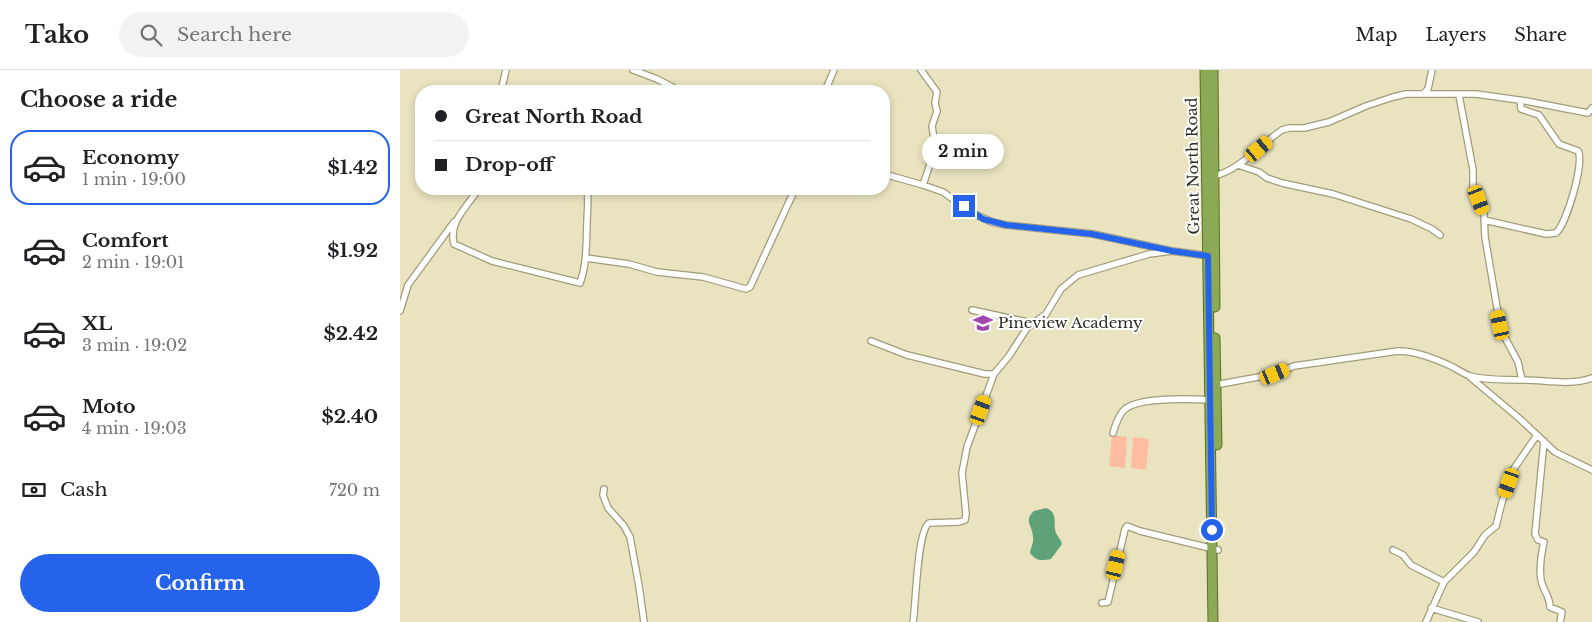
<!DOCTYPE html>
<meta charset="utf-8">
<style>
:root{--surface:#fff;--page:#f2f2f2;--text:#202124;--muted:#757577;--line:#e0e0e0;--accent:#2563eb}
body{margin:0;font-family:"Libre Baskerville",serif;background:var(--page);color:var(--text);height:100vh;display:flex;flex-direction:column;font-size:19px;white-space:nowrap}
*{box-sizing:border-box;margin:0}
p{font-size:16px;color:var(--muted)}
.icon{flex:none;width:28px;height:28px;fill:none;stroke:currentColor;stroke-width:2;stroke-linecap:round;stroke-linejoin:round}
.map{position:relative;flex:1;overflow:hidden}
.panel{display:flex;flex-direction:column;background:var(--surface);width:400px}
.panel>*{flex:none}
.banner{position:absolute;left:15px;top:15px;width:475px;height:110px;border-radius:20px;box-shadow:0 2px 8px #0003;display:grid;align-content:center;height:110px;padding:0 20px;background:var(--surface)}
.end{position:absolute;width:22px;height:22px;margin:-11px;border:6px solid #2563eb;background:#fff;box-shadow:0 0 0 2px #fff}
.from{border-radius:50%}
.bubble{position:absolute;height:35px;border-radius:18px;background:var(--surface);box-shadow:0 2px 8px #0003;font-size:16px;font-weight:800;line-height:35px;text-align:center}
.car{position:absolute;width:15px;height:30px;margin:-15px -8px;border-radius:6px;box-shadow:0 0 4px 1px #0007;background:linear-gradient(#f5c518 24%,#345 0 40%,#f5c518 0 76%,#345 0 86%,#f5c518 0)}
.banner b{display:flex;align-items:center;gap:18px;height:48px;font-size:19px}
.banner b+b{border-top:1px solid var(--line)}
.banner i{width:12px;height:12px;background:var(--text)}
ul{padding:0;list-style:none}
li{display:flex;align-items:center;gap:15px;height:75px;margin:0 10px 8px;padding:0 10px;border:2px solid transparent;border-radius:20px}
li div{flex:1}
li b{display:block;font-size:19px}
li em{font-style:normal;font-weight:800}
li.selected{border-color:var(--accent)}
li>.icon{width:45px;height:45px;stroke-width:1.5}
h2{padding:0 20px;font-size:22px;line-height:60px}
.pay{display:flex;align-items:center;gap:12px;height:55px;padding:0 20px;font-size:19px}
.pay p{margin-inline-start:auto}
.primary-button{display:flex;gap:10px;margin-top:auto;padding:10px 20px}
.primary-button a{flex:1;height:58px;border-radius:30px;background:var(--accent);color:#fff;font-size:20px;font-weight:800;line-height:58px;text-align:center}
header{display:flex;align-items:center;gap:30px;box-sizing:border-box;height:70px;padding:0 25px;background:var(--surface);border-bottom:1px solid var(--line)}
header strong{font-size:24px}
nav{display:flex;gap:28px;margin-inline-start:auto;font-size:18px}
.search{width:350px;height:45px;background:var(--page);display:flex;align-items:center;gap:12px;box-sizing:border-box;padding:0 18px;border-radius:28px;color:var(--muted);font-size:19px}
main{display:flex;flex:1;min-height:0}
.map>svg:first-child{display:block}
.green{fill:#febda1}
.water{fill:#5fa277}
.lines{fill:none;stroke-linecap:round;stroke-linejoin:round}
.minor-casing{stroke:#a19c7a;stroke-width:8}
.trunk-casing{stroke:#597026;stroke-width:11}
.minor{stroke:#fff;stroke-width:5.5}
.trunk{stroke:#8caa56;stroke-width:9}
.route{stroke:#2563eb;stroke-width:6}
.labels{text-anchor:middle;stroke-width:4;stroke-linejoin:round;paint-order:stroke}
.street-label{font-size:15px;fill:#2f2c1e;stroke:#fff}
.poi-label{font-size:15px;fill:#2f2c1e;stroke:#fff;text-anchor:start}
</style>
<header>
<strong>Tako</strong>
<div class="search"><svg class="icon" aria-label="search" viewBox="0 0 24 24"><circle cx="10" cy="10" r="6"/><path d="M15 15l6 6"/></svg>Search here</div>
<nav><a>Map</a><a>Layers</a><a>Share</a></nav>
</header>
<main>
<section class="panel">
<h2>Choose a ride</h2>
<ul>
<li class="selected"><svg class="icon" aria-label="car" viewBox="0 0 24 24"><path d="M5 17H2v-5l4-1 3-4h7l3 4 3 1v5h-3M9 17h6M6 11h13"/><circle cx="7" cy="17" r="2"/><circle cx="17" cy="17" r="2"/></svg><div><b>Economy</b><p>1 min · 19:00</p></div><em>$1.42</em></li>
<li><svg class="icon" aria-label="car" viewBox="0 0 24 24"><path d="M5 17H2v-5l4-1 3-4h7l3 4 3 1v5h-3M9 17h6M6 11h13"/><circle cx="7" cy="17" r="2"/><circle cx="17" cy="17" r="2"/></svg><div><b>Comfort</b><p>2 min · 19:01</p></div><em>$1.92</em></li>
<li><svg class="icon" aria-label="car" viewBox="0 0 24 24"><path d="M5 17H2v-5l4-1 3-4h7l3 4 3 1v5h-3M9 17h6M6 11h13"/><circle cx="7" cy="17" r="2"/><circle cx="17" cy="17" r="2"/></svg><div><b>XL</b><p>3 min · 19:02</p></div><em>$2.42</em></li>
<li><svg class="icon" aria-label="car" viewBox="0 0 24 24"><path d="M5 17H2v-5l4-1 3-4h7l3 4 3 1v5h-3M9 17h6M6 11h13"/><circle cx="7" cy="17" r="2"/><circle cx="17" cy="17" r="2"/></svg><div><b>Moto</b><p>4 min · 19:03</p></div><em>$2.40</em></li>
</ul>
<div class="pay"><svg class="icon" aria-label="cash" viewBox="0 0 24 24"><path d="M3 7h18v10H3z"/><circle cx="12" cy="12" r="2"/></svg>Cash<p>720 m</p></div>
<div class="primary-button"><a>Confirm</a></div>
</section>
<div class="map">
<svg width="1192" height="552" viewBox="0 0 1192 552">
<rect width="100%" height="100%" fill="#e9e3bf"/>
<!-- green -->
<path class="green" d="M712 365 727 367 725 398 709 396Z
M733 367 749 369 746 400 731 398Z"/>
<!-- water -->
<path class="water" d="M646 438C657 442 654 450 655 459 655 464 661 469 662 474L651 489C641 491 636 491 630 483 631 477 634 472 633 467 633 456 623 451 634 441Z"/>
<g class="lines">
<defs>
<path id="minor" d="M233 0 257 9 280 21
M521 0 537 22 535 33 537 41 532 56 534 69 531 91 523 115
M101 21 106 0
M425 21 434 0
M1023 24 1028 19 1032 0
M1059 25 1073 100V117L1084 144 1085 167 1100 255 1102 262 1118 292 1122 310
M838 95 859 102 867 108 882 113 933 124 1011 149 1032 159 1040 165
M484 104 523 115 543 122 574 144 592 152 606 155 693 164 772 181 810 186
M811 107C841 100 858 76 882 60L889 58H904L929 52 966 36 993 27 1006 24H1076L1126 31 1188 43 1192 38
M78 119C68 137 48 151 54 174L92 191 180 213C187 194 186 175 187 154 187 142 189 131 187 119
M1084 150 1146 164 1156 163C1166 155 1185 92 1178 81L1159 74 1139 45 1121 39 1120 30
M186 188 229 194 257 202 303 207 346 219 350 217 395 119
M572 240 632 253
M0 241 8 215 54 152
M471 271 507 285 585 304H594
M1070 307 1120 349 1155 382 1192 400
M815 315 875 304 894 296 998 281C1017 281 1036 289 1053 297 1058 300 1064 304 1070 306 1087 311 1106 309 1123 310 1146 310 1170 316 1192 308
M713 363C715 356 718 347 723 341 736 326 792 329 812 330
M1144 371 1135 464 1138 470 1144 472C1141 485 1139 497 1141 510 1143 520 1150 527 1150 537L1162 542 1160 552
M204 419 203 425 208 438 224 456 230 467 239 516 244 552
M993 480 1003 485 1011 495 1044 512
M702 533 708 532 725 459 727 456 740 461 818 480
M1031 538 1078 552
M513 552C516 534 517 461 529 453L559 452 565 450 566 444 562 403 567 377 594 304 609 286 627 258 646 244 661 219 678 205 749 184 772 181
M1026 552 1044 512 1074 482 1085 465 1096 456 1102 432 1113 400 1137 365"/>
<path id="trunk" d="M805 0 813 552
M813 0 815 237
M815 268 817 375"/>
</defs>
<!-- minor casing -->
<use href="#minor" class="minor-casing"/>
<!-- trunk casing -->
<use href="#trunk" class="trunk-casing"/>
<!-- minor -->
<use href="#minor" class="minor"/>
<!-- trunk -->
<use href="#trunk" class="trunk"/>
</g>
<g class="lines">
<!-- route -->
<path class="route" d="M564 136 583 149 606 155 692 164 772 181 808 186 812 460"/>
</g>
<!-- icons -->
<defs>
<symbol id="school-bare" viewBox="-9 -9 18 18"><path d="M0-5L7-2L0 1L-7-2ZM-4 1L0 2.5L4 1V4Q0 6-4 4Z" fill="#a346b0" stroke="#fff" stroke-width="2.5" paint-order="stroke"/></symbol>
</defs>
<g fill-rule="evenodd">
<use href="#school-bare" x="569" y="239" width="28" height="28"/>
</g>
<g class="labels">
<!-- street labels -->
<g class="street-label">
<text transform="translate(793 96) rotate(-91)" y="5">Great North Road</text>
</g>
<!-- poi labels -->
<g class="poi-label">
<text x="598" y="258">Pineview Academy</text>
</g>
</g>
</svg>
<i class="end from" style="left:812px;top:460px"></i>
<i class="end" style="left:564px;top:136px"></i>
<div class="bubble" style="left:522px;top:64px;width:82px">2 min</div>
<i class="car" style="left:859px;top:79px;rotate:50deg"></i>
<i class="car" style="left:1079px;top:130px;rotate:159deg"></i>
<i class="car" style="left:1100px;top:255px;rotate:348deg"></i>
<i class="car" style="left:875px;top:304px;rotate:68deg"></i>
<i class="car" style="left:581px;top:340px;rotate:20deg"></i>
<i class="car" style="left:1109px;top:413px;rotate:199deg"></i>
<i class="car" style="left:716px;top:495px;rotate:13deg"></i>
<div class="banner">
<b><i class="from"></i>Great North Road</b>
<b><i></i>Drop-off</b>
</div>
</div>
</main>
